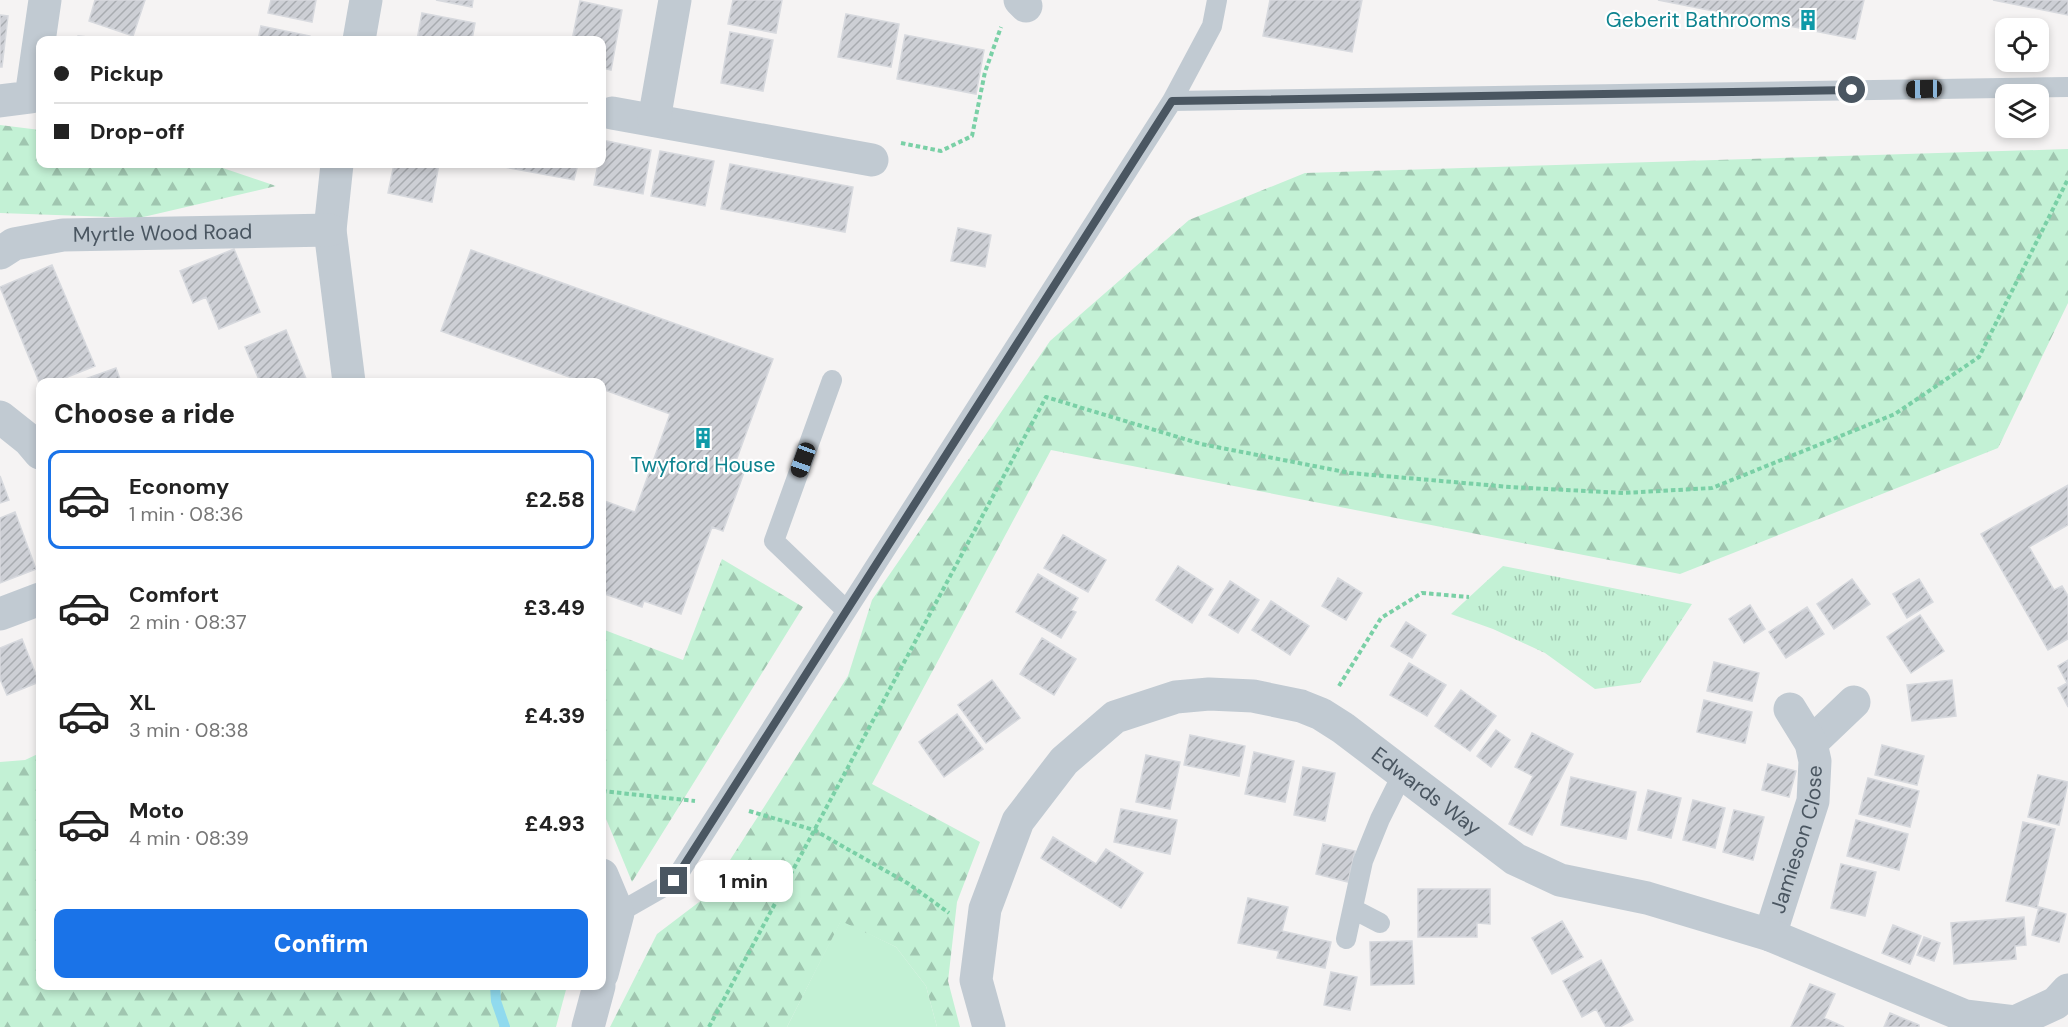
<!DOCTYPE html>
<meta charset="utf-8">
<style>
:root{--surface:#fff;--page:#f6f6f6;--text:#222;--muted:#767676;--line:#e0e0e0;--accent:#1a73e8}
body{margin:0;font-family:"DM Sans",sans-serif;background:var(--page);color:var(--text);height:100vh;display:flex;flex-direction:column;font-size:22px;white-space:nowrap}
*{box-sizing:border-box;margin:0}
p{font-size:20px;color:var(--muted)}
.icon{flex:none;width:33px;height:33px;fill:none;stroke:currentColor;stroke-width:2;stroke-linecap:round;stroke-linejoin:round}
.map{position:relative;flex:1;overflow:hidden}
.side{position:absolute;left:36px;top:378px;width:570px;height:612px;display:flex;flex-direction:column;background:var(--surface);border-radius:12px;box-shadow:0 3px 9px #0003}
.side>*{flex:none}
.banner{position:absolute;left:36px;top:36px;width:570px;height:132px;border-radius:12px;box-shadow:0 3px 9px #0003;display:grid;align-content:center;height:132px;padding:0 18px;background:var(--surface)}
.fabs{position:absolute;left:1995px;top:18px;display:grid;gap:12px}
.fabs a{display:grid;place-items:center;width:54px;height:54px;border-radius:12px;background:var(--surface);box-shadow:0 3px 9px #0003;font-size:30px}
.end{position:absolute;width:27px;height:27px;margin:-14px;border:8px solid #4a5661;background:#fff;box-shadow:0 0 0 3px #fff}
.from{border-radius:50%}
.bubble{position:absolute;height:42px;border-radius:12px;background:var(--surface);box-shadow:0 3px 9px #0003;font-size:20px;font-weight:800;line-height:42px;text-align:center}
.car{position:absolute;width:18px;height:36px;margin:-18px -9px;border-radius:8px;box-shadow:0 0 4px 2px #0007;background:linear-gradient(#222 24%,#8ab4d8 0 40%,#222 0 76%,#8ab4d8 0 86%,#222 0)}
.banner b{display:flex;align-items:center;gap:21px;height:57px;font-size:22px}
.banner b+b{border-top:2px solid var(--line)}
.banner i{width:15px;height:15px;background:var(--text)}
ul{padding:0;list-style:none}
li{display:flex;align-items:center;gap:18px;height:99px;margin:0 12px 9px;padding:0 6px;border:3px solid transparent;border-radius:12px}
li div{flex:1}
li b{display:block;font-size:22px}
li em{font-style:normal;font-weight:800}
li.active{border-color:var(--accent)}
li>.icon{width:54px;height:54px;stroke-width:1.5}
h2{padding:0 18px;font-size:27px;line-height:72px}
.cta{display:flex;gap:12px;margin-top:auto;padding:12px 18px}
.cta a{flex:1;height:69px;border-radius:12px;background:var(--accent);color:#fff;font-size:24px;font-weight:800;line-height:69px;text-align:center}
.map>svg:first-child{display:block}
.green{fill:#c3f1d5}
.forest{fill:url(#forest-firs)}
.park{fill:url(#park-tufts)}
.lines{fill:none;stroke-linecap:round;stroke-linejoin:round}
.stream{stroke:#90daee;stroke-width:10}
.building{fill:url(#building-hatch);stroke:#d7d9de;stroke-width:1.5}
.path{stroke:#7ad0a6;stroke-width:4;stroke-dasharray:4.5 3;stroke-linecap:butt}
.service{stroke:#c1cad2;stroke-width:20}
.minor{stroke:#c1cad2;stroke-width:33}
.route{stroke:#4a5661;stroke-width:8}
.labels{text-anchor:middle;stroke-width:4.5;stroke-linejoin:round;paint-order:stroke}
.culture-label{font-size:21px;fill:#0d838f;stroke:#fff;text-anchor:end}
.street-label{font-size:21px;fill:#4a5661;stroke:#fff}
</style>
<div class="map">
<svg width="2068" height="1027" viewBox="0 0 2068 1027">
<defs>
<pattern id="forest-firs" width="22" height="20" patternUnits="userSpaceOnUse" patternTransform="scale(1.5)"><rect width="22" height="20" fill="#c3f1d5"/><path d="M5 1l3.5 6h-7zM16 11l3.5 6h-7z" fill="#a0c6b0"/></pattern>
<pattern id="park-tufts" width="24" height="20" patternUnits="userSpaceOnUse" patternTransform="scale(1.5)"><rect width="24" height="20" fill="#c3f1d5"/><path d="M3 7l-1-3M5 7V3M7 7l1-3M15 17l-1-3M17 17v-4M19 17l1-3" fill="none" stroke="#a0c6b0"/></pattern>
<pattern id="building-hatch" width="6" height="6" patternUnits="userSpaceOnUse" patternTransform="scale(1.5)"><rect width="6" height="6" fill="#cdcfd5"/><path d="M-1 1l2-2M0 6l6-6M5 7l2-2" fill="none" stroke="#a8abb0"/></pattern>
</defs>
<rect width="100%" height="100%" fill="#f5f3f3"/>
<!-- green -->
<path class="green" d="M841 920 896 947 926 986 937 1027H787Z"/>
<!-- forest -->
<path class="forest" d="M0 125 40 130V164H211L276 186 139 218 0 213Z
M2068 149V303L1998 448 1680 574 1051 450 872 784 980 842 957 902 948 981 960 1027H937L926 986 896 947 841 921 787 1027H610L657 934 707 896 848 676 872 600 1050 341 1189 220 1305 173Z
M722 559 803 607 632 882 602 809V629L683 660Z
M40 753V986H567L556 1027H0V762L25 760Z"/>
<!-- park -->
<path class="park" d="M1503 566 1692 604 1640 683 1595 689 1545 653 1493 629 1451 614Z"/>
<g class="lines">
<!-- stream -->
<path class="stream" d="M495 986 496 1001 505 1027"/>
</g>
<!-- building -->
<path class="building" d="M95 0H145L133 36 89 21Z
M271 0H316L312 22 268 13Z
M436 0H473L472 7Z
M733 0H782L776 33 728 24Z
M1270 0H1362L1352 52 1263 36Z
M1658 0H1864L1855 39Z
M1993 0H2068V15Z
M580 1 622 10 611 70 602 68V40H572Z
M422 13 475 23 472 40H417Z
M846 14 899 24 891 67 838 57Z
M0 15 8 16 2 67H0Z
M261 26 310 36 309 40H258Z
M730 32 773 40 763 91 721 83Z
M905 35 984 50 976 94 897 79Z
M78 36 119 40H77Z
M602 140 651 150 643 194 594 185 598 164H602Z
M660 151 714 161 705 206 651 196Z
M394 164H439L432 202 388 193Z
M499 164H578L574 180 499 166Z
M730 164 853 187 845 232 721 209Z
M958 228 991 235 985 267 951 261Z
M234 249 260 312 219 329 206 297 193 303 180 271Z
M471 250 773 359 736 461 747 464 723 531 712 527 681 614 644 601 642 607 602 593 605 587 602 585V500L635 512 670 414 602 389V382H583L441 331Z
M52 265 95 366 55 382 40 384 0 287Z
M286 330 307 381 260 382 245 347Z
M116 368 121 382H77Z
M0 476 9 500 0 503Z
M2068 485V525L2029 547 2054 590 2062 586 2068 596V639L2048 650 1981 534Z
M15 512 36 569 0 583V518Z
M1063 535 1106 560 1088 592 1044 568Z
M1178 566 1213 589 1192 623 1156 600Z
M1038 574 1078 598 1071 610 1076 612 1061 638 1016 612Z
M1338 578 1362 593 1346 620 1322 606Z
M1852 579 1870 604 1834 629 1817 604Z
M1919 579 1933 602 1907 618 1893 594Z
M1230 581 1259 600 1238 633 1209 615Z
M1271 601 1309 626 1290 655 1252 630Z
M1750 605 1765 629 1744 643 1729 619Z
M1807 607 1824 634 1786 658 1769 632Z
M1920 615 1944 651 1911 673 1887 637Z
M1406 622 1426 635 1412 658 1391 646Z
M1042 638 1076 659 1054 695 1020 674Z
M22 639 39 682 7 695 0 679V648Z
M2068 660V707L2058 688 2067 683 2058 666Z
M1714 662 1759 673 1752 701 1707 691Z
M1409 663 1446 685 1427 716 1390 695Z
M992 680 1020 718 986 743 958 705Z
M1952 680 1956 716 1912 721 1907 685Z
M1461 690 1496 716 1470 751 1435 726Z
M1704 700 1752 712 1745 743 1697 732Z
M957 714 983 749 944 777 919 742Z
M1496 730 1510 740 1491 767 1477 756Z
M1532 733 1573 754 1532 835 1509 824 1533 776 1515 767Z
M1190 735 1245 746 1239 776 1184 765Z
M1882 745 1924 756 1917 785 1875 775Z
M1254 752 1294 761 1285 802 1245 794Z
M1146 755 1180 762 1170 809 1136 802Z
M1768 764 1796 771 1789 797 1762 790Z
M1303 767 1335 773 1325 821 1294 815Z
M2038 775 2068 782 2059 825 2028 817Z
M1571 777 1636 792 1626 839 1561 825Z
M1868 778 1919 791 1910 827 1859 814Z
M1648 790 1681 798 1671 838 1638 830Z
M1693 800 1725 808 1715 848 1683 840Z
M1121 809 1177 820 1170 854 1114 842Z
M1734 810 1764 817 1753 860 1723 852Z
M1856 820 1908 834 1899 870 1847 856Z
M2023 822 2055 829 2037 908 2006 901Z
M1053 837 1096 864 1106 849 1143 873 1121 908 1041 858Z
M1323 844 1355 851 1348 882 1316 874Z
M1841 864 1876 872 1865 916 1831 908Z
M1418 889H1490V924L1477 923V937H1418Z
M1248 898 1288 907 1282 931 1331 942 1325 968 1277 958 1279 951 1238 943Z
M2039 907 2066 914 2059 942 2032 935Z
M2024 917 2026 945 2015 946 2016 959 1954 964 1951 923Z
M1562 921 1583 957 1552 974 1532 938Z
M1893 925 1921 936 1910 964 1882 953Z
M1924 937 1940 943 1934 961 1917 955Z
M1412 941 1414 984 1371 985 1370 942Z
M1601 960 1633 1020 1620 1027H1606L1596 1009 1582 1017 1563 981Z
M1331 972 1357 977 1350 1010 1324 1005Z
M1810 984 1835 994 1824 1018 1844 1027H1791Z
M1890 1013 1919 1025V1027H1884Z"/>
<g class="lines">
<!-- path -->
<path class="path" d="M901 143 941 151 972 136 985 72 1001 27
M1339 686 1381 618 1422 593 1469 597
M602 791 695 801
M749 811 814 830 909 884 949 913
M709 1027 1046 397 1201 444 1350 473 1510 487 1623 493 1712 488 1895 414 1979 357 2068 179"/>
<!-- service -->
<path class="service" d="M1172 101 2068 87
M832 380 774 541 846 610
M1353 909 1380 923
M618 913 674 881 1172 101 1212 26 1217 0
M1346 939 1363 861 1380 819 1403 773"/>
<!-- minor -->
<g class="minor">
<path d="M1020 0 1026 6"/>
<path d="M359 40 366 0"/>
<path d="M0 101 31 97 45 0"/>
<path d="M612 113 872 160"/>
<path d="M654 120 675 0"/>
<path d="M337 164 330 230 349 382"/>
<path id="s1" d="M0 253 14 244 63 235 330 230"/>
<path d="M0 417 29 440 40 453"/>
<path d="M0 614 40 599"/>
<path d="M1811 743 1854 702"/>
<path d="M602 875 618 913 602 974"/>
<path id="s2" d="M1770 935 1813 801 1815 761 1811 743 1790 709"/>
<path d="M588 1027 599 986"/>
<path id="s3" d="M989 1027 976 980 985 909 1018 821 1064 761 1115 717 1176 697 1209 694 1253 696 1301 706 1321 714 1343 728 1515 859 1560 880 1647 898 1770 935 1965 1016 2015 1022 2056 1003 2068 990"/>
</g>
</g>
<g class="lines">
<!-- route -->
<path class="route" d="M674 881 1172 101 1852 90"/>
</g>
<!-- icons -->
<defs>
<symbol id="building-bare" viewBox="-9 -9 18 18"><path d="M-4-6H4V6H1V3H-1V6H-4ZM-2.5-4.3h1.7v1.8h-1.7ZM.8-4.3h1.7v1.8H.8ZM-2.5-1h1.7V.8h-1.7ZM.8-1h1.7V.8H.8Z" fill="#0f9aa8" stroke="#fff" stroke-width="2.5" paint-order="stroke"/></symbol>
</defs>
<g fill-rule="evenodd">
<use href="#building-bare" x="1793" y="5" width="30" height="30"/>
<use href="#building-bare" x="688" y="423" width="30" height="30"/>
</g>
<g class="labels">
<!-- culture labels -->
<g class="culture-label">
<text x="1791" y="27">Geberit Bathrooms</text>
<text x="703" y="472" text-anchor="middle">Twyford House</text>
</g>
<!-- street labels -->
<g class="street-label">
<text dy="7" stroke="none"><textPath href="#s1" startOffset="166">Myrtle Wood Road</textPath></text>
<text dy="7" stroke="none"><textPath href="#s3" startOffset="700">Edwards Way</textPath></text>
<text dy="7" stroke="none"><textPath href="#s2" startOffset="100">Jamieson Close</textPath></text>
</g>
</g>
</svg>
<div class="fabs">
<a><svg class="icon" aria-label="locate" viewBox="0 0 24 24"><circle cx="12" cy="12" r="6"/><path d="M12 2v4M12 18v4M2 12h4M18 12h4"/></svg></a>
<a><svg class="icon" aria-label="layers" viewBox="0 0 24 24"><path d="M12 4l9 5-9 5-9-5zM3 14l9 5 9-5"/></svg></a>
</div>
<i class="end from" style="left:1852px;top:90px"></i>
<i class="end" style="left:674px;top:881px"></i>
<div class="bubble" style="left:694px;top:860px;width:99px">1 min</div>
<i class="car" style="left:1924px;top:89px;rotate:269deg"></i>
<i class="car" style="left:803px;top:460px;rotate:200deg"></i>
<div class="banner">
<b><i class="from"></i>Pickup</b>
<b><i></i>Drop-off</b>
</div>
<section class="side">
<h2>Choose a ride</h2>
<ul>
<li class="active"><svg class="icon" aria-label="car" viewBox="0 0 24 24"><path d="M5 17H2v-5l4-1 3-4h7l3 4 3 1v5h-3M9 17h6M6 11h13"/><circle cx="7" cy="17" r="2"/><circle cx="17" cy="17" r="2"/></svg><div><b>Economy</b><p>1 min · 08:36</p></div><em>£2.58</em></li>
<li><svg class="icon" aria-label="car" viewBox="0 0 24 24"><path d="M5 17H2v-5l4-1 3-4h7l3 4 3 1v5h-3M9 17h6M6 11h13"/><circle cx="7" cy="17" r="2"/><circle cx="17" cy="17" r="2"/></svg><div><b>Comfort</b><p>2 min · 08:37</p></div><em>£3.49</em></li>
<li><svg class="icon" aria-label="car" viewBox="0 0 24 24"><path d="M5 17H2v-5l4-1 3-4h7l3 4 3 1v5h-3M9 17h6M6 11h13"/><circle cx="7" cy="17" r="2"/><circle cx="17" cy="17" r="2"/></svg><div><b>XL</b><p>3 min · 08:38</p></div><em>£4.39</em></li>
<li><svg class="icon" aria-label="car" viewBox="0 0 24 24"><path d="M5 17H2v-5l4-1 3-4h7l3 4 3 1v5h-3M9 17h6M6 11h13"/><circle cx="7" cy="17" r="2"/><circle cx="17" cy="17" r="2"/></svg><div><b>Moto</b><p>4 min · 08:39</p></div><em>£4.93</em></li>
</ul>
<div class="cta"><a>Confirm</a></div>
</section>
</div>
